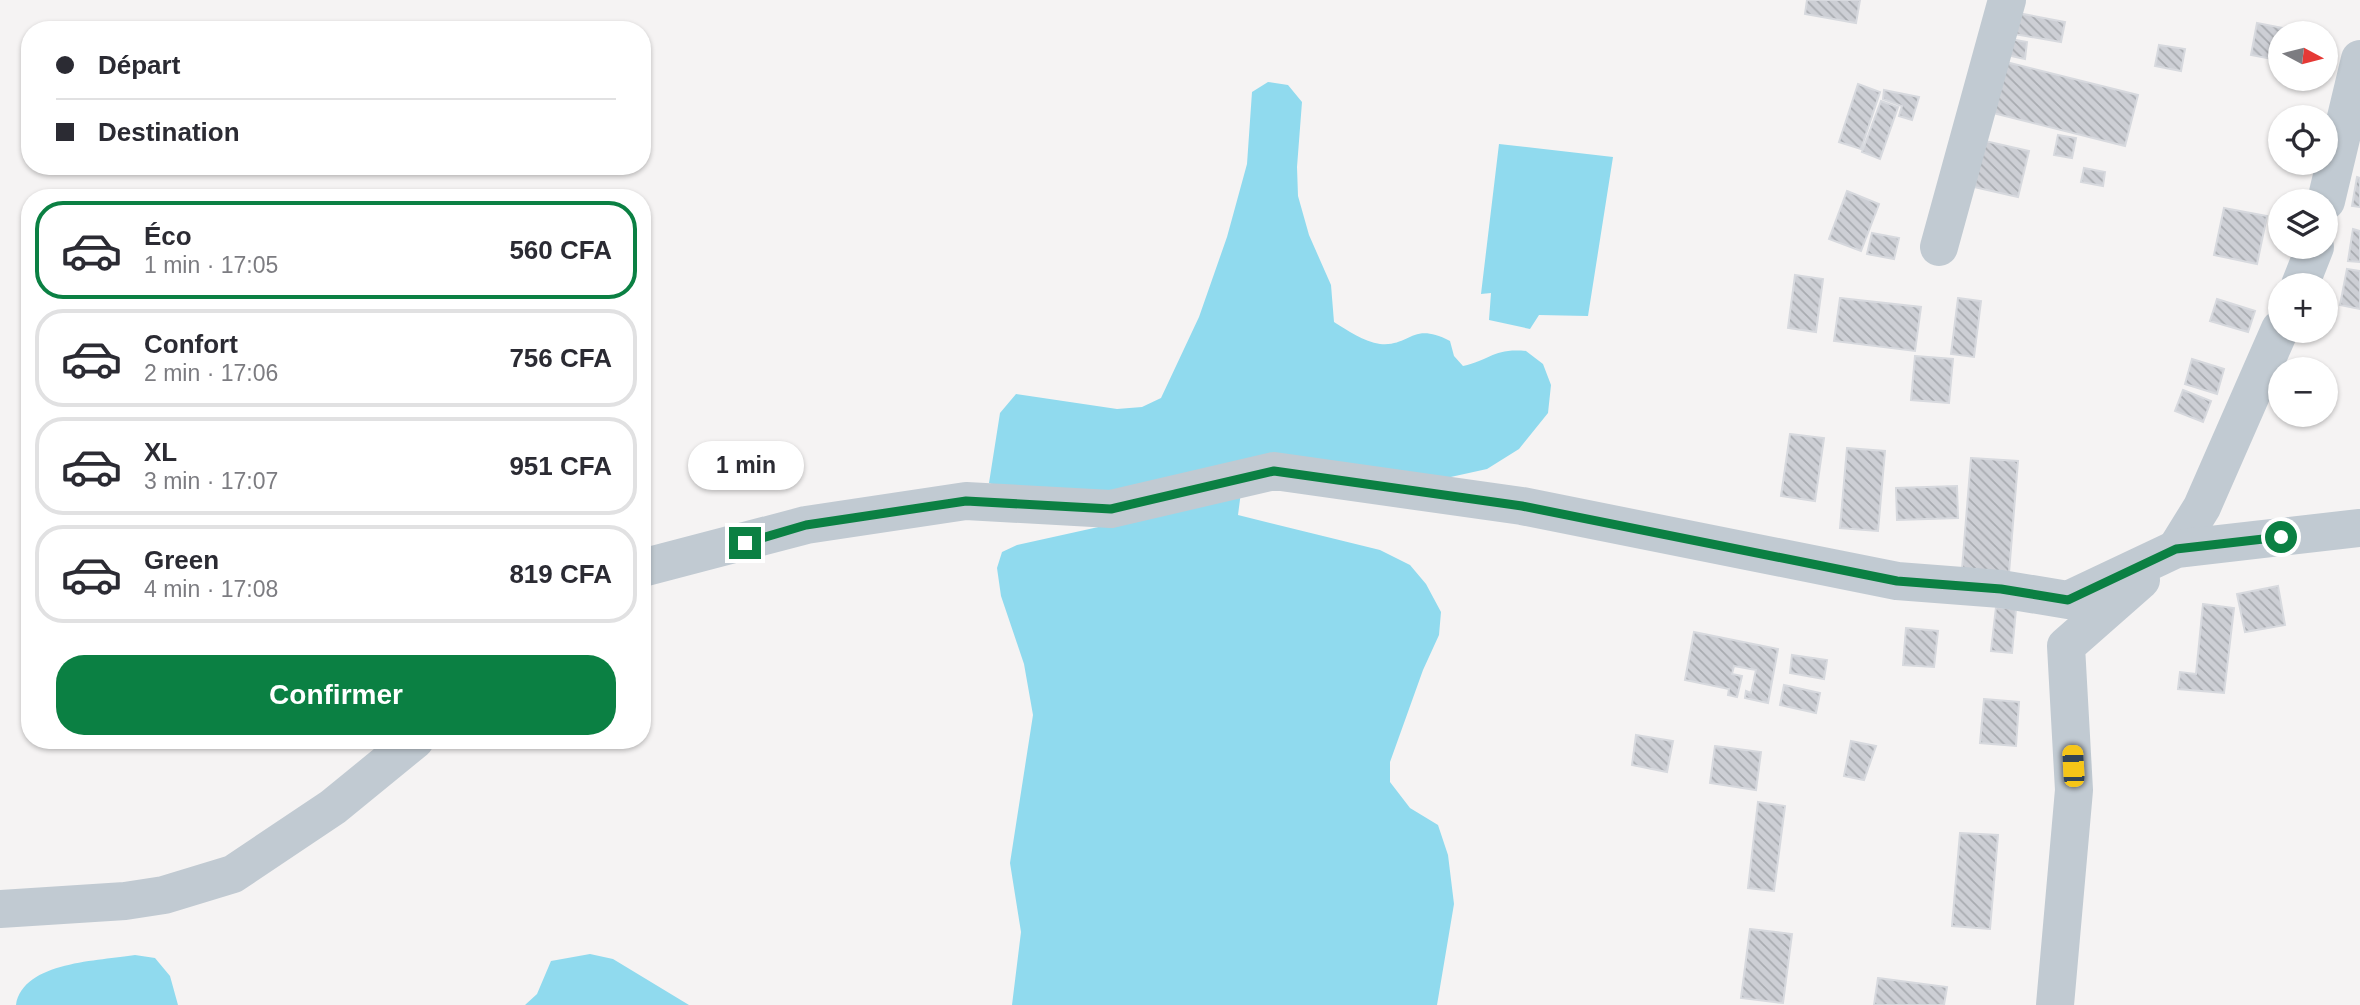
<!DOCTYPE html>
<html lang="fr">
<meta charset="utf-8">
<style>
:root{--surface:#fff;--page:#f2f2f3;--text:#2b2b33;--muted:#7c7c81;--line:#e1e1e2;--accent:#0b8043}
body{margin:0;font-family:Helvetica,sans-serif;background:var(--page);color:var(--text);height:100vh;display:flex;flex-direction:column;font-size:26px;white-space:nowrap}
*{box-sizing:border-box;margin:0}
p{font-size:23px;color:var(--muted)}
.icon{flex:none;width:38px;height:38px;fill:none;stroke:currentColor;stroke-width:2;stroke-linecap:round;stroke-linejoin:round}
.map{position:relative;flex:1;overflow:hidden}
.panel{position:absolute;left:21px;top:189px;width:630px;height:560px;display:flex;flex-direction:column;background:var(--surface);border-radius:28px;box-shadow:0 2px 5px #0004}
.panel>*{flex:none}
.top-card{position:absolute;left:21px;top:21px;width:630px;height:154px;border-radius:28px;box-shadow:0 2px 5px #0004;display:grid;align-content:center;height:154px;padding:0 35px;background:var(--surface)}
.needle{width:46px;rotate:97deg}
.fabs{position:absolute;left:2268px;top:21px;display:grid;gap:14px}
.fabs a{display:grid;place-items:center;width:70px;height:70px;border-radius:50%;background:var(--surface);box-shadow:0 2px 5px #0004;font-size:35px}
.end{position:absolute;width:32px;height:32px;margin:-16px;border:9px solid #0b8043;background:#fff;box-shadow:0 0 0 4px #fff}
.from{border-radius:50%}
.bubble{position:absolute;height:49px;border-radius:24px;background:var(--surface);box-shadow:0 2px 5px #0004;font-size:23px;font-weight:700;line-height:49px;text-align:center}
.car{position:absolute;width:21px;height:42px;margin:-21px -10px;border-radius:9px;box-shadow:0 0 5px 2px #0007;background:linear-gradient(#f5c518 24%,#345 0 40%,#f5c518 0 76%,#345 0 86%,#f5c518 0)}
.top-card b{display:flex;align-items:center;gap:24px;height:66px;font-size:26px}
.top-card b+b{border-top:2px solid var(--line)}
.top-card i{width:18px;height:18px;background:var(--text)}
ul{padding:12px 0 0;list-style:none}
li{display:flex;align-items:center;gap:21px;height:98px;margin:0 14px 10px;padding:0 21px;border:4px solid var(--line);border-radius:28px}
li div{flex:1}
li b{display:block;font-size:26px}
li em{font-style:normal;font-weight:700}
li.on{border-color:var(--accent)}
li>.icon{width:63px;height:63px;stroke-width:1.5}
.cta{display:flex;gap:14px;margin-top:auto;padding:14px 35px}
.cta a{flex:1;height:80px;border-radius:28px;background:var(--accent);color:#fff;font-size:28px;font-weight:700;line-height:80px;text-align:center}
.map>svg:first-child{display:block}
.water{fill:#90daee}
.building{fill:url(#building-back-hatch);stroke:#d7d9de;stroke-width:2}
.lines{fill:none;stroke-linecap:round;stroke-linejoin:round}
.minor{stroke:#c1cad2;stroke-width:38}
.tertiary{stroke:#c1cad2;stroke-width:38}
.route{stroke:#0b8043;stroke-width:9}
</style>
<div class="map">
<svg width="2360" height="1005" viewBox="0 0 2360 1005">
<defs>
<pattern id="building-back-hatch" width="6" height="6" patternUnits="userSpaceOnUse" patternTransform="scale(1.75)"><rect width="6" height="6" fill="#cdcfd5"/><path d="M-1 5l2 2M0 0l6 6M5-1l2 2" fill="none" stroke="#a8abb0"/></pattern>
</defs>
<rect width="100%" height="100%" fill="#f5f3f3"/>
<!-- water -->
<path class="water" d="M1268 82 1288 85 1302 102 1297 167 1298 196 1309 235 1331 285 1334 322C1347 330 1364 342 1380 344 1411 347 1411 321 1450 341L1454 356 1463 366C1491 360 1493 348 1526 351L1543 364 1551 385 1548 413 1519 449 1487 469 1428 482 1242 484 1238 515 1380 550 1410 565 1426 584 1441 612 1439 635 1423 670 1390 762V782L1410 808 1438 825 1448 855 1454 904 1437 1005H1012L1021 932 1010 863 1033 715 1024 664 1001 596 997 568 1002 552 1017 545 1103 526 989 483 1000 413 1016 394 1117 409 1142 407 1161 398 1199 317 1227 237 1247 164 1252 92Z
M1499 144 1613 157 1588 316 1539 315 1530 329 1489 320 1491 293 1481 294Z
M590 954 613 959 689 1005H525L537 994 551 961Z
M135 955 155 958 170 976 178 1005H16C23 961 100 961 135 955Z"/>
<!-- building -->
<path class="building" d="M1807 0H1860L1856 23 1805 14Z
M2018 13 2065 22 2061 42 2014 34Z
M2257 23 2283 28 2278 60 2251 55Z
M2005 38 2027 42 2025 59 2002 54Z
M2159 45 2185 49 2181 71 2155 66Z
M2006 62 2138 95 2125 146 1993 113Z
M1858 84 1880 92 1861 149 1839 142Z
M1884 90 1919 97 1912 120 1899 116 1902 106 1883 99Z
M1881 101 1898 107 1880 159 1862 152Z
M2058 135 2076 138 2072 158 2054 155Z
M1985 141 2029 151 2018 197 1974 187Z
M2084 168 2105 172 2103 186 2081 182Z
M2357 177 2360 178V207L2352 206Z
M1847 191 1879 204 1861 251 1829 239Z
M2224 208 2267 216 2257 264 2214 255Z
M2353 229 2360 231V262L2348 261Z
M1872 233 1899 238 1894 259 1867 254Z
M2347 269 2360 271V309L2340 305Z
M1795 275 1823 279 1816 332 1788 328Z
M1840 298 1921 307 1915 351 1834 341Z
M1958 298 1981 301 1974 357 1951 354Z
M2217 299 2255 311 2248 332 2210 321Z
M1915 356 1953 359 1949 403 1911 400Z
M2192 359 2224 369 2217 394 2185 384Z
M2183 390 2211 401 2203 422 2175 411Z
M1790 434 1824 438 1815 501 1781 496Z
M1847 448 1885 451 1878 531 1840 528Z
M1971 458 2018 461 2009 573 1962 569Z
M1957 486 1958 518 1897 520 1896 488Z
M2278 586 2285 625 2245 632 2237 594Z
M2203 604 2234 608 2224 693 2178 689 2180 672 2196 674Z
M1996 607 2016 609 2012 653 1991 651Z
M1906 628 1938 631 1934 667 1903 665Z
M1694 632 1778 649 1768 703 1745 698 1746 691 1751 693 1756 670 1734 666 1732 674 1742 676 1737 697 1728 695 1729 689 1685 680Z
M1792 655 1827 660 1824 679 1790 673Z
M1784 685 1820 693 1816 713 1780 705Z
M1984 699 2019 702 2016 746 1980 743Z
M1636 735 1673 741 1667 772 1632 765Z
M1851 741 1876 746 1864 780 1844 776Z
M1715 746 1761 752 1756 790 1710 783Z
M1758 802 1785 806 1774 891 1748 888Z
M1960 833 1998 835 1990 929 1952 926Z
M1750 929 1792 934 1783 1003 1741 998Z
M1878 978 1947 987 1944 1005H1874Z"/>
<g class="lines">
<!-- minor -->
<path class="minor" d="M2326 201 2360 59
M1939 247 2007 0
M2300 285 2315 247
M2176 549 2202 507 2280 329"/>
<!-- tertiary -->
<path class="tertiary" d="M642 568 806 525 966 501 1111 509 1274 471 1522 506 1897 581 2001 589 2068 600 2176 549 2360 528
M0 909 125 901 164 895 233 874 333 807 415 740
M2055 1005 2074 790 2066 646 2141 580"/>
</g>
<g class="lines">
<!-- route -->
<path class="route" d="M745 543 806 525 966 501 1111 509 1274 471 1522 506 1897 581 2001 589 2068 600 2176 549 2281 537"/>
</g>
</svg>
<div class="fabs">
<a><svg class="needle" viewBox="-14 -14 28 28"><path d="M0-13l5 13h-10z" fill="#e53935"/><path d="M0 13l5-13h-10z" fill="#7c7c81"/></svg></a>
<a><svg class="icon" aria-label="locate" viewBox="0 0 24 24"><circle cx="12" cy="12" r="6"/><path d="M12 2v4M12 18v4M2 12h4M18 12h4"/></svg></a>
<a><svg class="icon" aria-label="layers" viewBox="0 0 24 24"><path d="M12 4l9 5-9 5-9-5zM3 14l9 5 9-5"/></svg></a>
<a>+</a>
<a>−</a>
</div>
<i class="end from" style="left:2281px;top:537px"></i>
<i class="end" style="left:745px;top:543px"></i>
<div class="bubble" style="left:688px;top:441px;width:116px">1 min</div>
<i class="car" style="left:2073px;top:766px;rotate:357deg"></i>
<div class="top-card">
<b><i class="from"></i>Départ</b>
<b><i></i>Destination</b>
</div>
<section class="panel">
<ul>
<li class="on"><svg class="icon" aria-label="car" viewBox="0 0 24 24"><path d="M5 17H2v-5l4-1 3-4h7l3 4 3 1v5h-3M9 17h6M6 11h13"/><circle cx="7" cy="17" r="2"/><circle cx="17" cy="17" r="2"/></svg><div><b>Éco</b><p>1 min · 17:05</p></div><em>560 CFA</em></li>
<li><svg class="icon" aria-label="car" viewBox="0 0 24 24"><path d="M5 17H2v-5l4-1 3-4h7l3 4 3 1v5h-3M9 17h6M6 11h13"/><circle cx="7" cy="17" r="2"/><circle cx="17" cy="17" r="2"/></svg><div><b>Confort</b><p>2 min · 17:06</p></div><em>756 CFA</em></li>
<li><svg class="icon" aria-label="car" viewBox="0 0 24 24"><path d="M5 17H2v-5l4-1 3-4h7l3 4 3 1v5h-3M9 17h6M6 11h13"/><circle cx="7" cy="17" r="2"/><circle cx="17" cy="17" r="2"/></svg><div><b>XL</b><p>3 min · 17:07</p></div><em>951 CFA</em></li>
<li><svg class="icon" aria-label="car" viewBox="0 0 24 24"><path d="M5 17H2v-5l4-1 3-4h7l3 4 3 1v5h-3M9 17h6M6 11h13"/><circle cx="7" cy="17" r="2"/><circle cx="17" cy="17" r="2"/></svg><div><b>Green</b><p>4 min · 17:08</p></div><em>819 CFA</em></li>
</ul>
<div class="cta"><a>Confirmer</a></div>
</section>
</div>
